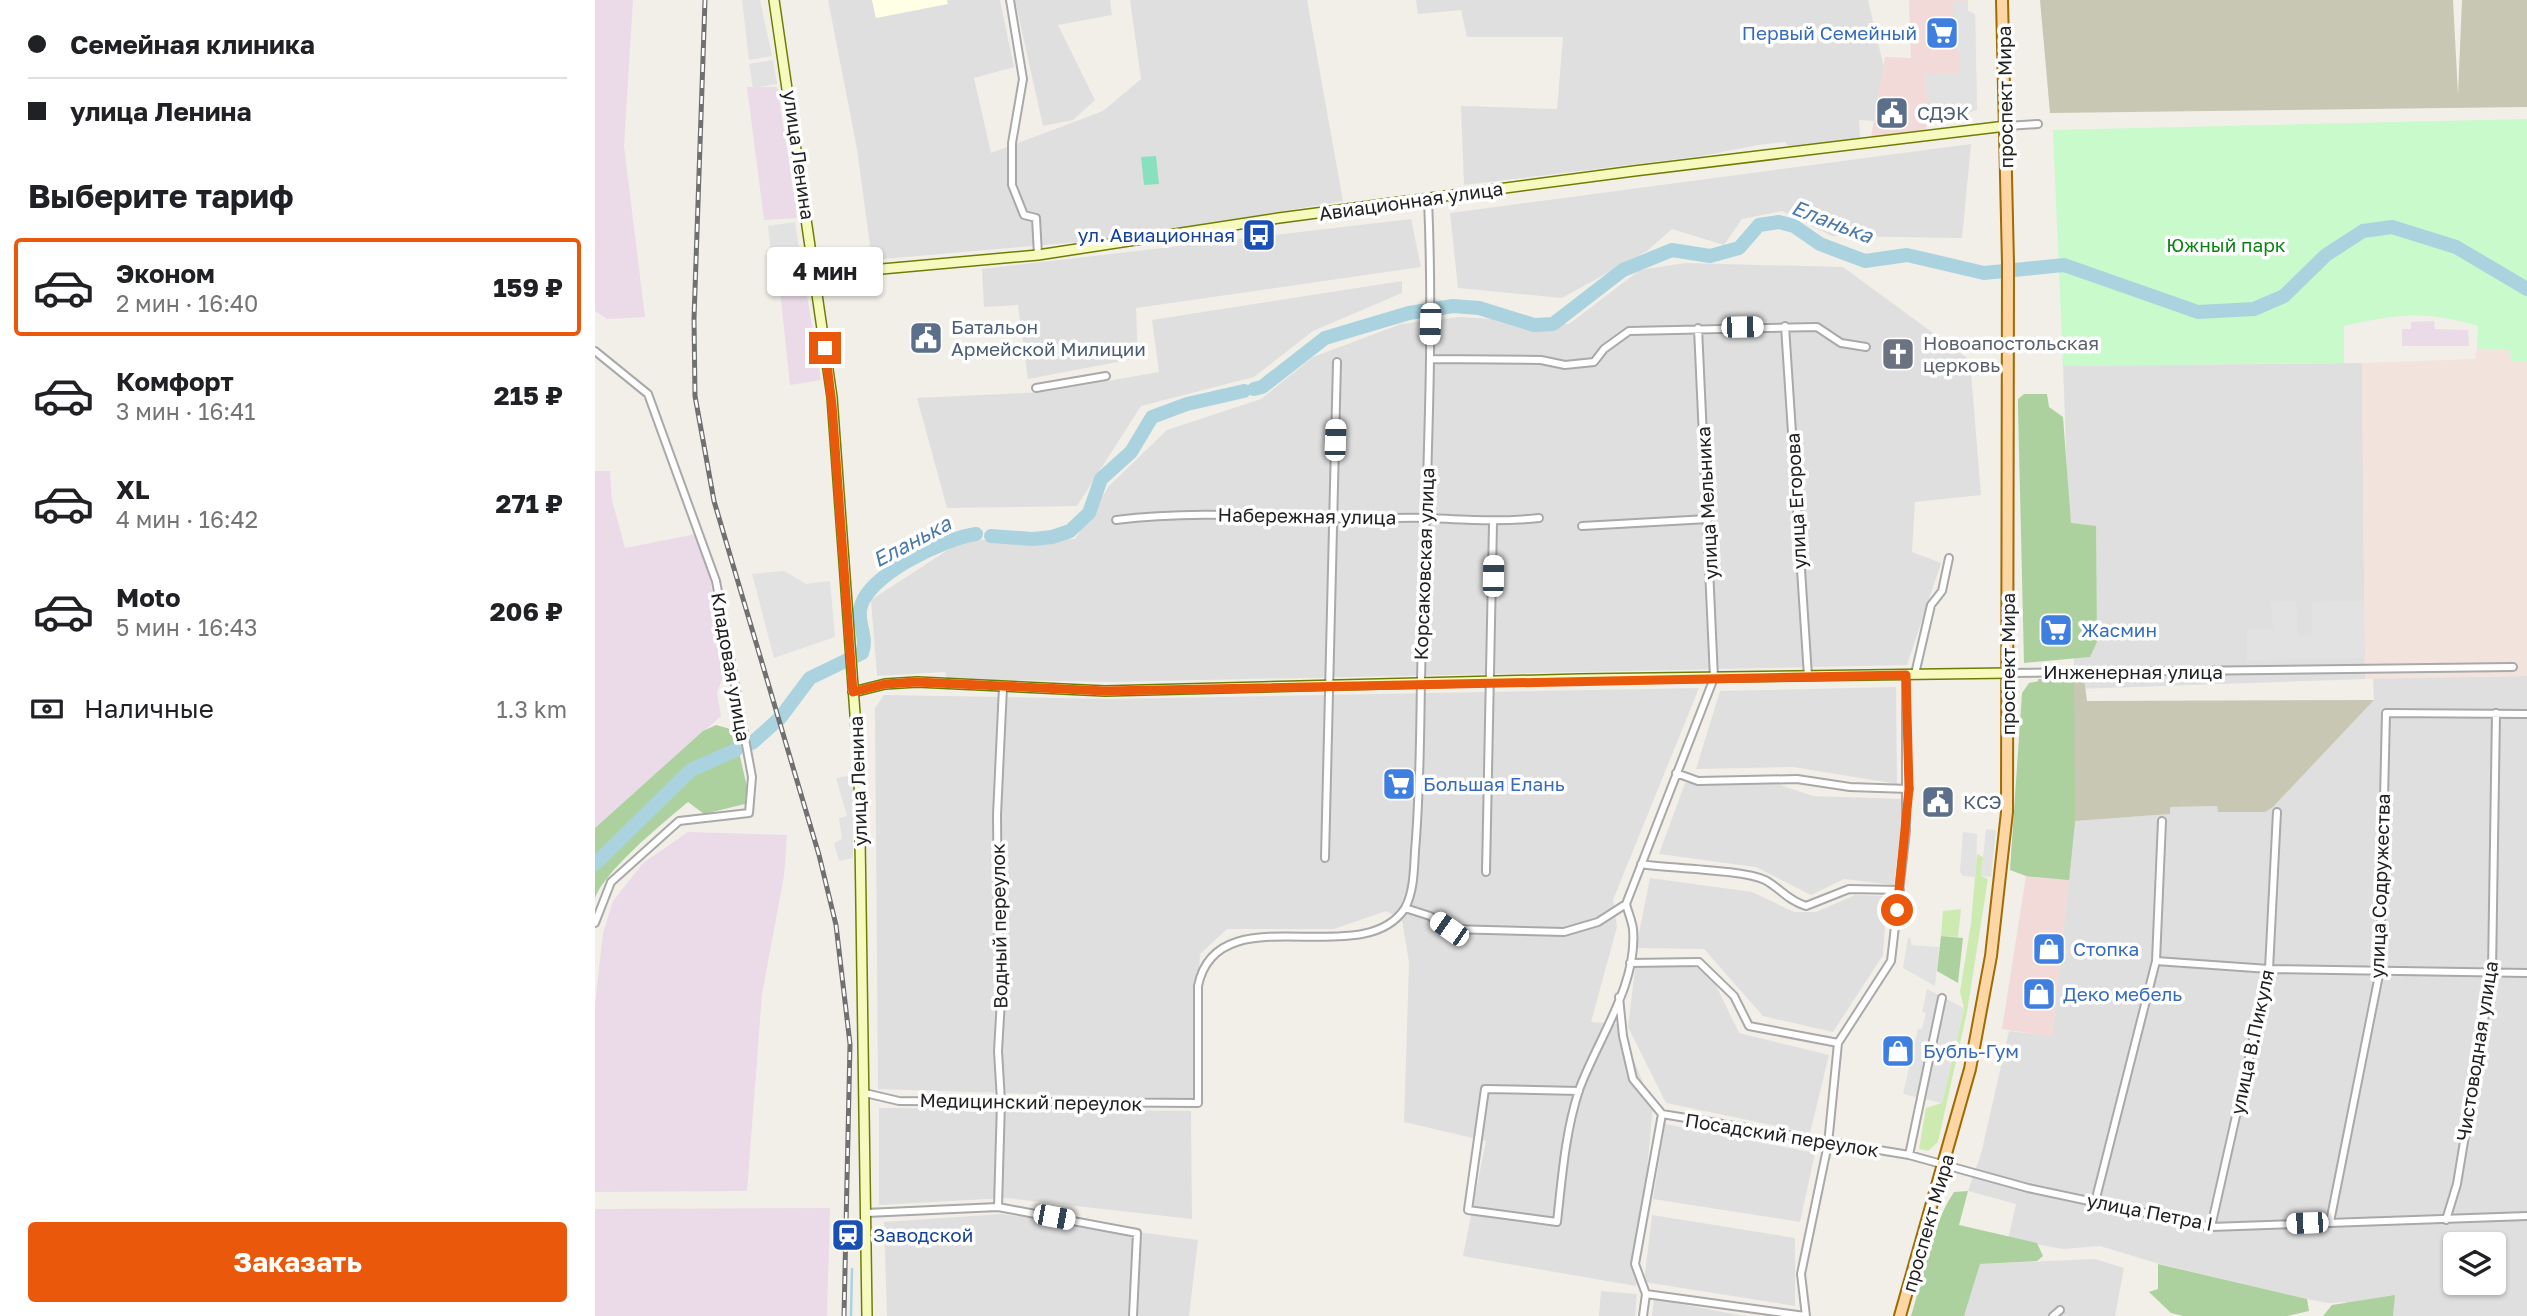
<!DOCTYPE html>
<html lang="ru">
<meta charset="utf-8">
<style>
:root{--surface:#fff;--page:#f2f2f2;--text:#202124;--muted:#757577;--line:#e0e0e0;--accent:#ea580c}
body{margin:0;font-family:"Golos Text",sans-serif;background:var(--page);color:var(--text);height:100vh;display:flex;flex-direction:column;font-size:26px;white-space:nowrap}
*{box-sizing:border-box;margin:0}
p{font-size:23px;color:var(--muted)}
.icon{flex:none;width:38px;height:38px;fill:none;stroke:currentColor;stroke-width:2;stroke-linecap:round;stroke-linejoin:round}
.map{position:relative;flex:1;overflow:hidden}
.details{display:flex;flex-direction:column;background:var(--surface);width:595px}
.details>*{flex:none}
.hud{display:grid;align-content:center;height:154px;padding:0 28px;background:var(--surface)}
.fabs{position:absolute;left:1848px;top:1232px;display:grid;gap:14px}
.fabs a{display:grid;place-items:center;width:63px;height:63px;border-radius:7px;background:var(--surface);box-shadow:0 2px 5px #0004;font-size:35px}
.end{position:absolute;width:32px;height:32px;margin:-16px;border:9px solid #ea580c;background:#fff;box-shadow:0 0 0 4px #fff}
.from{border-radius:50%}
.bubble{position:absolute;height:49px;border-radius:7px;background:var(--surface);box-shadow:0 2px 5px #0004;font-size:23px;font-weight:700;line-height:49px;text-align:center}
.car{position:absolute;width:21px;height:42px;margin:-21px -10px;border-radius:9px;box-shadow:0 0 5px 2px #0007;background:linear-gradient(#fff 24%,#345 0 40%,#fff 0 76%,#345 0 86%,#fff 0)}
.hud b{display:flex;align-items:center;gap:24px;height:66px;font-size:26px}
.hud b+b{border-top:2px solid var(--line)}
.hud i{width:18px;height:18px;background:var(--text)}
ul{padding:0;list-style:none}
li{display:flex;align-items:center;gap:21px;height:98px;margin:0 14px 10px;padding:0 14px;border:4px solid transparent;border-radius:7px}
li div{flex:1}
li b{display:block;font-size:26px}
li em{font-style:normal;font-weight:700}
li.current{border-color:var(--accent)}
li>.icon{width:63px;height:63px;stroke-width:1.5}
h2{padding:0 28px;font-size:32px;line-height:84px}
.pay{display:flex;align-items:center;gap:18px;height:77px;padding:0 28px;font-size:26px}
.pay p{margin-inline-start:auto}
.primary-button{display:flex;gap:14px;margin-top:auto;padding:14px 28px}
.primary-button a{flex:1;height:80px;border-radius:7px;background:var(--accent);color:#fff;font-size:28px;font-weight:700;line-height:80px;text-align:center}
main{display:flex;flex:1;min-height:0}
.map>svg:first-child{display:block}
.residential{fill:#e0dfdf;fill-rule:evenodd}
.commercial{fill:#f2dad9}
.industrial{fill:#ebdbe8}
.education{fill:#ffffe5}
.military{fill:#f3e3dd}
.construction{fill:#c7c7b4}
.grass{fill:#cdebb0}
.forest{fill:#add19e}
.park{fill:#c8facc}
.pitch{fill:#88e0be}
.parking{fill:#e2e2e2}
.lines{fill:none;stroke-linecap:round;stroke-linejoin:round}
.stream{stroke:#aad3df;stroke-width:2.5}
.river{stroke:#aad3df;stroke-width:14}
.street-casing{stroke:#a9a9a9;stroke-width:10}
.secondary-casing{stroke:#707d05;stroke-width:12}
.primary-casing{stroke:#a06b00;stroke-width:14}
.street{stroke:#fff;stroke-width:6}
.secondary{stroke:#f7fabf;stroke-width:9}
.primary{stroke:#fcd6a4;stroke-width:10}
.rail-casing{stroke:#707070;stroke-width:5}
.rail{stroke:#fff;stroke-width:2.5;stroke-dasharray:8;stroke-linecap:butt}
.route{stroke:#ea580c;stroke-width:9}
.labels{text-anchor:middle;stroke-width:7;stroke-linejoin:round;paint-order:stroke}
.shop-label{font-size:19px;fill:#366cbe;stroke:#fff;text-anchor:start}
.street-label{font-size:19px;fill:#222;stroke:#fff}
.service-label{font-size:19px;fill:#4e5e75;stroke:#fff;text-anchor:start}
.transit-label{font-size:19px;fill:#164399;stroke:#fff;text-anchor:end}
.park-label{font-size:19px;fill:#0c8416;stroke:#fff}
.worship-label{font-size:19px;fill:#5b616d;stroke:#fff;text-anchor:start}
.water-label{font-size:21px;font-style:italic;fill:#4a7aab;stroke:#fff}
</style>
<main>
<section class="details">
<div class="hud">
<b><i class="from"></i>Семейная клиника</b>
<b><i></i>улица Ленина</b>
</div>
<h2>Выберите тариф</h2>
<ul>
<li class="current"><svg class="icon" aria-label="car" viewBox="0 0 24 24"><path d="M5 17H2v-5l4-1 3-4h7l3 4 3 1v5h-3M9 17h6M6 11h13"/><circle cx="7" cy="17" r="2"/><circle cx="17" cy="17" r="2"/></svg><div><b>Эконом</b><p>2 мин · 16:40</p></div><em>159 ₽</em></li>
<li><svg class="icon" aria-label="car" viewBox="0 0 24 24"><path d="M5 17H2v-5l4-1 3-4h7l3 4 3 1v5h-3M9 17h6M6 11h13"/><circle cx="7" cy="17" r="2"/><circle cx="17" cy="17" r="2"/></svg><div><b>Комфорт</b><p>3 мин · 16:41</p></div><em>215 ₽</em></li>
<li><svg class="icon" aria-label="car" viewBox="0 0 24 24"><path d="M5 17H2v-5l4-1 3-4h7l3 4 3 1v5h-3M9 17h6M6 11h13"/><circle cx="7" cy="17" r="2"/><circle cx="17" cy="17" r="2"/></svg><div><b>XL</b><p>4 мин · 16:42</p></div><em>271 ₽</em></li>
<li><svg class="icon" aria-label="car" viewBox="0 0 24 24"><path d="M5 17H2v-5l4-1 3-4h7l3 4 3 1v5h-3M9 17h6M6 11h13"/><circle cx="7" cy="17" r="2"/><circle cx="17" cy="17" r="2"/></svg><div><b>Moto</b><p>5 мин · 16:43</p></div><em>206 ₽</em></li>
</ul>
<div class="pay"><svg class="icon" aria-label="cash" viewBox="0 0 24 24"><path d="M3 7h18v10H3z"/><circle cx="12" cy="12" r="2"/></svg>Наличные<p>1.3 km</p></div>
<div class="primary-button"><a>Заказать</a></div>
</section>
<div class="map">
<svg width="1932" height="1316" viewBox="0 0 1932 1316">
<rect width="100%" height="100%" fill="#f2efe9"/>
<!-- residential -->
<path class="residential" d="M233 0H277L281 17 352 3V0H405L419 67 379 78 396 153 508 111 546 79 535 0H712L748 201 528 238 277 260 262 149Z
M420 0H515L517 15 463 25 500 100 478 120 448 126Z
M821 0H1273L1289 68 1280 121 1264 120 1265 139 1215 145 1193 146 1190 142 1163 145 1107 156 869 185 866 106 962 109 968 37H872L866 10 823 14Z
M1376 144 1367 238 1237 236 1187 211 1147 219 1129 245 1077 229 1052 251 967 298 863 288 855 213Z
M816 219 826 267 541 308 543 358 433 379 423 305 389 307 387 269Z
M1090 263 1248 267 1375 360 1386 495 1320 502 1317 552 1346 563 1312 665 518 682 352 679 350 672 282 676 276 600 368 540 480 539 514 486 572 430 666 399 718 357 806 324 864 317 974 324 1045 270Z
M807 281V293L718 331 659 377 546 406 482 506 352 508 322 398 450 392 564 372 557 320Z
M1767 363 1770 679 1480 689 1468 366Z
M1932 676V1316H1746L1751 1302 1733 1303 1712 1299 1561 1263 1505 1246 1468 1249 1413 1239 1421 1204 1373 1191 1386 1154 1414 1031 1457 1036 1480 821 1575 814V807L1622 806 1623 811 1678 807 1779 700 1778 678ZM1860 1244H1899V1283H1860Z
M1301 687 1302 784 1198 767 1101 769 1125 691Z
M1104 688 1018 900 1022 927 996 1022 1024 1024 1058 1107 1041 1286 868 1256 891 1141 809 1122 814 962 807 920 791 911 739 929H632L605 954 598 1099 283 1089 280 708 289 695 516 699Z
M1176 782 1218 796 1309 799 1299 885 1249 879 1216 895 1161 867 1064 854 1090 783Z
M1055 878 1157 892 1199 912H1221L1260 895 1292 896 1288 955 1238 1032 1168 1016 1109 949 1041 948Z
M1041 962 1113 969 1144 1033 1234 1055 1215 1133 1071 1103 1033 1027Z
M284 1108 596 1111 597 1219 411 1198 284 1205Z
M1070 1124 1220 1153 1205 1222 1058 1199Z
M407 1214 603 1240 594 1316H292L289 1222Z
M1057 1215 1200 1238V1306L1049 1282Z
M1500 1259 1529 1268 1520 1316H1369L1384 1264Z
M1006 1291 1042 1294 1040 1316H1004Z
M1059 1299 1149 1316H1057Z"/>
<!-- commercial -->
<path class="commercial" d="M1314 0H1373V11L1380 14 1382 110 1334 123 1328 132 1276 137 1290 57 1316 58Z
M1431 876 1474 880 1457 1037 1407 1029Z"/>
<!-- industrial -->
<path class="industrial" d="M0 0H38L29 146 50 317 12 319 0 311Z
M152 87H182L203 218 169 220Z
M206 260 226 380 195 385 182 261Z
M1839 321 1840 329 1873 330 1874 346H1807V329H1816V322Z
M0 471H15L17 500 30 548 101 534 115 578 130 673 122 692 126 716 0 828Z
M93 832 192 835 189 876 167 994 152 1191 0 1192V1004L8 933 18 901 48 863Z
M235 1208 232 1316H0V1209Z"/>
<!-- education -->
<path class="education" d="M277 0H352L353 4 281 18Z"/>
<!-- military -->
<path class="military" d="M1882 348 1914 350 1917 361H1932V676L1770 679 1767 363 1880 359Z"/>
<!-- construction -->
<path class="construction" d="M1445 0H1858L1863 95 1867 0H1932V107L1455 113Z
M1489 678 1492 701 1779 700 1678 807 1670 812H1623L1622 806 1575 807V814L1480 821 1474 880 1431 876 1443 679Z"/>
<!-- grass -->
<path class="grass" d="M1382 854 1388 857 1386 876 1393 879 1372 1012 1343 1142 1333 1151 1324 1149 1331 1108 1347 1103 1369 1008 1365 992 1376 923Z
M1366 909 1363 937 1346 936 1348 911Z"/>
<!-- forest -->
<path class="forest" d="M1429 394H1452L1454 407 1468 417 1476 523 1501 526 1502 642 1495 657 1429 663 1423 407V399Z
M1464 677 1479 680 1480 821 1474 880 1431 876 1415 870 1427 693 1434 683Z
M121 725 139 730 152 787 150 804 109 814 93 802C70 821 8 872 0 899V828L108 731Z
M1346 936 1368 938 1363 983 1342 971Z
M1373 1191 1364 1225 1442 1243 1448 1256 1442 1261 1385 1264 1369 1316H1316C1329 1275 1335 1228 1359 1192Z
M1563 1264 1712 1299 1714 1311 1692 1316H1589L1576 1313 1554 1292 1563 1289Z
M1800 1295 1798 1316H1728L1737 1305Z"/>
<!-- park -->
<path class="park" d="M1932 119V361H1917L1914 350 1882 348 1883 326C1832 310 1800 314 1749 326V363L1468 366 1458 130Z"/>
<!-- pitch -->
<path class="pitch" d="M561 156 564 184 549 185 546 157Z"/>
<!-- parking -->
<path class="parking" d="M147 0H165L177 56 154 60Z
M1373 1V11L1380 14 1382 110 1334 123 1330 74 1365 73 1364 51 1360 49 1358 2Z
M178 60 182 84 158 88 154 64Z
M200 222 206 260 177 262 173 226Z
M189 571 211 584 235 581 240 637 179 658 157 574Z
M1701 601 1703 636 1717 635V602L1769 601 1770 658 1652 660V630H1678L1676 602Z
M258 775V858L244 861 239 843 247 839 244 818 252 816 241 778Z
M1391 829 1401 830 1396 877 1386 876Z
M1368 832 1382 834 1381 877 1368 876 1365 872Z
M1313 938H1316V945L1344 947 1340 986 1308 968Z
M1332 989 1369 1008 1347 1103 1308 1094 1323 1029H1327L1331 1013 1327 1012Z"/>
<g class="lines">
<!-- stream -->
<path class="stream" d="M256 1316 257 1269"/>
<!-- river -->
<path class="river" d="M659 389 667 387 730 338 814 313 858 306 884 308 939 325 958 324 1028 270 1077 250 1115 256 1144 248 1164 225 1184 222 1199 226 1225 244 1270 261 1312 255 1389 273 1469 265 1603 312 1659 309 1689 296 1731 255 1768 231 1797 227 1861 247 1932 289
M396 536 438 539 457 537 475 531 494 513 506 479 536 452 557 417 592 404 649 391
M157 743 185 718 215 678 267 653C273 638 263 625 265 610 270 575 351 538 381 534
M0 864 96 770 141 750"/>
<defs>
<path id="street" d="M415 0 428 79 417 143V185L429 215 441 218 443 255
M1411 126 1443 124
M1190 326 1213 676
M0 351 53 394 121 581 157 777 154 813 84 821 16 882 0 923
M836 359 946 360 970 365 999 362 1009 349 1034 331 1222 327 1246 343 1271 347
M441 388 511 376
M521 520C593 511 664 516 736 518 768 520 800 517 832 518 870 520 906 522 944 518
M987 526 1113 519
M1414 673 1918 667
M1320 674 1336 605 1347 591 1354 558
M1081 773 1103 781 1202 779 1255 787 1314 789
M730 858 742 362
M1046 864C1076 869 1146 869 1170 880 1185 888 1192 900 1211 906L1254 889 1305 890
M891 872 898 523
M810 908 835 916 854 929 969 932 1003 922 1031 904 1119 678 1103 328
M1561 961 1674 969 1932 973
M1035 963 1104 962 1139 996 1154 1026 1243 1043
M1024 997 1028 1036 1038 1079 1067 1114 1314 1155 1433 1188 1616 1227 1932 1216
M984 1091 890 1089 873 1210 962 1222C967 1178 970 1133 984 1090 1002 1040 1043 985 1038 929 1037 921 1033 912 1031 904
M270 1093 304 1101 603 1103V986C622 892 768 974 810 908 819 892 819 868 820 851 825 794 825 738 826 681 829 521 840 360 833 199
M1067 1114 1040 1264 1051 1294 1210 1316
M1314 1155 1347 998
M1500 1202 1561 961 1567 821
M403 1207 406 1101 403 1051 408 966 403 929 402 815 408 687
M271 1213 403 1207 542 1233 538 1316
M1851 1220 1862 1184 1897 972 1901 713
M1735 1222 1785 970 1791 713 1932 714
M1616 1227 1674 969 1682 812
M1048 1316 1051 1294
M1211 1316 1206 1274 1233 1144 1243 1043 1296 961 1311 831V675
M1458 1316 1465 1310"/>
<path id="secondary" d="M179 0 237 397 264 769 272 1316
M220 275 443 255 684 218 1039 171 1411 126
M258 692 290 684 322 682 510 691 985 679 1414 673"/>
<path id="primary" d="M1305 1316 1375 1069 1396 956 1412 812 1413 263 1407 0"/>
</defs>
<!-- street casing -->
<use href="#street" class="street-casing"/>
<!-- secondary casing -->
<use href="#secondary" class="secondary-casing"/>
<!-- primary casing -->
<use href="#primary" class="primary-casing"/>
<!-- street -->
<use href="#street" class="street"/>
<!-- secondary -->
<use href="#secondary" class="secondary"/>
<!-- primary -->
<use href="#primary" class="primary"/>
<defs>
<path id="rail" d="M110 0 99 319 100 396 119 501 224 855 241 925 255 1044 249 1316"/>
</defs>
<!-- rail casing -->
<use href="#rail" class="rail-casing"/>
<!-- rail -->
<use href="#rail" class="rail"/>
</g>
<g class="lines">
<!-- route -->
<path class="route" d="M230 348 237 405 258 692 290 684 321 682 510 691 1311 675 1314 789 1302 910"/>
</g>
<!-- icons -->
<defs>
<symbol id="supermarket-square" viewBox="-11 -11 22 22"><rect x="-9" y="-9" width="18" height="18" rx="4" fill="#3f7fe0" stroke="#fff"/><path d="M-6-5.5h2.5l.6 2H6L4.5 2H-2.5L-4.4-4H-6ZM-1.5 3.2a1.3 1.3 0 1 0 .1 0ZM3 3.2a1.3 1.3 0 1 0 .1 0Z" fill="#fff"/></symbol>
<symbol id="civic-square" viewBox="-11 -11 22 22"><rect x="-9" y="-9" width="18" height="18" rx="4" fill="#5c6f8a" stroke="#fff"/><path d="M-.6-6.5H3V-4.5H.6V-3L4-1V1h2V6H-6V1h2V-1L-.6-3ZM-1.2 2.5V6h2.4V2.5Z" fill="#fff"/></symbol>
<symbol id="bus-square" viewBox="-11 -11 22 22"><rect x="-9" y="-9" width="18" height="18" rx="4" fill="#1a4fb4" stroke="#fff"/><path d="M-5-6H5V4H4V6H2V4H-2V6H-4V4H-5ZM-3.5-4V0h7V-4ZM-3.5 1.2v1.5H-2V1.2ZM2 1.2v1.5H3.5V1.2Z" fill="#fff"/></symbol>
<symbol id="church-square" viewBox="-11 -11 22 22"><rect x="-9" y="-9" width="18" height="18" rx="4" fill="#6b7280" stroke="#fff"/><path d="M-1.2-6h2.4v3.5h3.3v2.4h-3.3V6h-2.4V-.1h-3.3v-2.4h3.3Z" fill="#fff"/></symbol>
<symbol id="shop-square" viewBox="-11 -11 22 22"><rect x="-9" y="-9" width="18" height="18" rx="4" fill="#3f7fe0" stroke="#fff"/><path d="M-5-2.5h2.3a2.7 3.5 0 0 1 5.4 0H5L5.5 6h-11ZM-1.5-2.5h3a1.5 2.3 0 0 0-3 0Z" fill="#fff"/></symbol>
<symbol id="station-square" viewBox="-11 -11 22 22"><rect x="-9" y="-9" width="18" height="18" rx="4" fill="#1a4fb4" stroke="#fff"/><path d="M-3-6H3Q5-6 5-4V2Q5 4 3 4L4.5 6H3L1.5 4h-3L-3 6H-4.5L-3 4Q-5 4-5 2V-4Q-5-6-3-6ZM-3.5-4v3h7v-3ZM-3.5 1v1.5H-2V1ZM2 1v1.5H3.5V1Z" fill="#fff"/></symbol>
</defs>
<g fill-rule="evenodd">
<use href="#supermarket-square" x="1328" y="14" width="38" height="38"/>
<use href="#civic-square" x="1278" y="94" width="38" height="38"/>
<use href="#bus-square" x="645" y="216" width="38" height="38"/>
<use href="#civic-square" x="312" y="319" width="38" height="38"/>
<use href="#church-square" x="1284" y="335" width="38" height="38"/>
<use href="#supermarket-square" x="1442" y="611" width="38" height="38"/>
<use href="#supermarket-square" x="785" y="765" width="38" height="38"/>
<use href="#civic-square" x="1324" y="783" width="38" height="38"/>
<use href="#shop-square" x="1435" y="930" width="38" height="38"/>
<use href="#shop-square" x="1425" y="975" width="38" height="38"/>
<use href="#shop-square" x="1284" y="1032" width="38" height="38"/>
<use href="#station-square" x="234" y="1216" width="38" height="38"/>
</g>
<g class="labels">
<!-- shop labels -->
<g class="shop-label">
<text x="1322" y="40" text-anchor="end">Первый Семейный</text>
<text x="1486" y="637">Жасмин</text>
<text x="828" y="791">Большая Елань</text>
<text x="1478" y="956">Стопка</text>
<text x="1468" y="1001">Деко мебель</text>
<text x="1328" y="1058">Бубль-Гум</text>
</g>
<!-- street labels -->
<g class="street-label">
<text transform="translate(1410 97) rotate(-91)" y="7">проспект Мира</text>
<text transform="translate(204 155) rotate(82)" y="7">улица Ленина</text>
<text transform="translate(816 201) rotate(-8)" y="7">Авиационная улица</text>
<text transform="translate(1201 501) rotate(-93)" y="7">улица Егорова</text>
<text transform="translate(1112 503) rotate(-93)" y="7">улица Мельника</text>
<text transform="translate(712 516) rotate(1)" y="7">Набережная улица</text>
<text transform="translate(829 564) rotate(-88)" y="7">Корсаковская улица</text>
<text transform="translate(1413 664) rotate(-90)" y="7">проспект Мира</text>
<text transform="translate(136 667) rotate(80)" y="7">Кладовая улица</text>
<text x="1538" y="679">Инженерная улица</text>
<text transform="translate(263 781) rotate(-92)" y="7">улица Ленина</text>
<text transform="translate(1785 886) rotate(-88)" y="7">улица Содружества</text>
<text transform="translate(404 926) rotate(-91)" y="7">Водный переулок</text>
<text transform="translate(1657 1042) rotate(-78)" y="7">улица В.Пикуля</text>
<text transform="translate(1882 1051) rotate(-81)" y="7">Чистоводная улица</text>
<text transform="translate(436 1102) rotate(1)" y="7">Медицинский переулок</text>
<text transform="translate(1187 1135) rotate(9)" y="7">Посадский переулок</text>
<text transform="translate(1555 1212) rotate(11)" y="7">улица Петра I</text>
<text transform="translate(1333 1223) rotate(-74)" y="7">проспект Мира</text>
</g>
<!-- service labels -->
<g class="service-label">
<text x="1322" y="120">СДЭК</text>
<text x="356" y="334">Батальон<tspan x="356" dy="22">Армейской Милиции</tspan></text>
<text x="1368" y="809">КСЭ</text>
</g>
<!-- transit labels -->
<g class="transit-label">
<text x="640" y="242">ул. Авиационная</text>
<text x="278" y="1242" text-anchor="start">Заводской</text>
</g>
<!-- park labels -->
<g class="park-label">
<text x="1631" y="252">Южный парк</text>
</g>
<!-- worship labels -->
<g class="worship-label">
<text x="1328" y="350">Новоапостольская<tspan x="1328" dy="22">церковь</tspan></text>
</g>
<!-- water labels -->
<g class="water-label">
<text transform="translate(1237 222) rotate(21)" y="7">Еланька</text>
<text transform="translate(317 542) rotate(-28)" y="7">Еланька</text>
</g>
</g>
</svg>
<div class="fabs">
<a><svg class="icon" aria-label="layers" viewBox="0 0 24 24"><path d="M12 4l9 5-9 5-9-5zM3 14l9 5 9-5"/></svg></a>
</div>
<i class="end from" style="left:1302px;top:910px"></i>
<i class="end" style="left:230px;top:348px"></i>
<div class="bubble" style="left:172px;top:247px;width:116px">4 мин</div>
<i class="car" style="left:835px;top:324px;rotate:182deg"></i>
<i class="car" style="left:1147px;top:327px;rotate:89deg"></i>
<i class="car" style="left:740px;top:440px;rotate:2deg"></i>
<i class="car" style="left:898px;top:576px;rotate:1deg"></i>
<i class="car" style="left:854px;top:929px;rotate:305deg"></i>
<i class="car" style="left:459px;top:1217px;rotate:101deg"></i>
<i class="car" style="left:1712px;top:1223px;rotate:268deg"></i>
</div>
</main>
